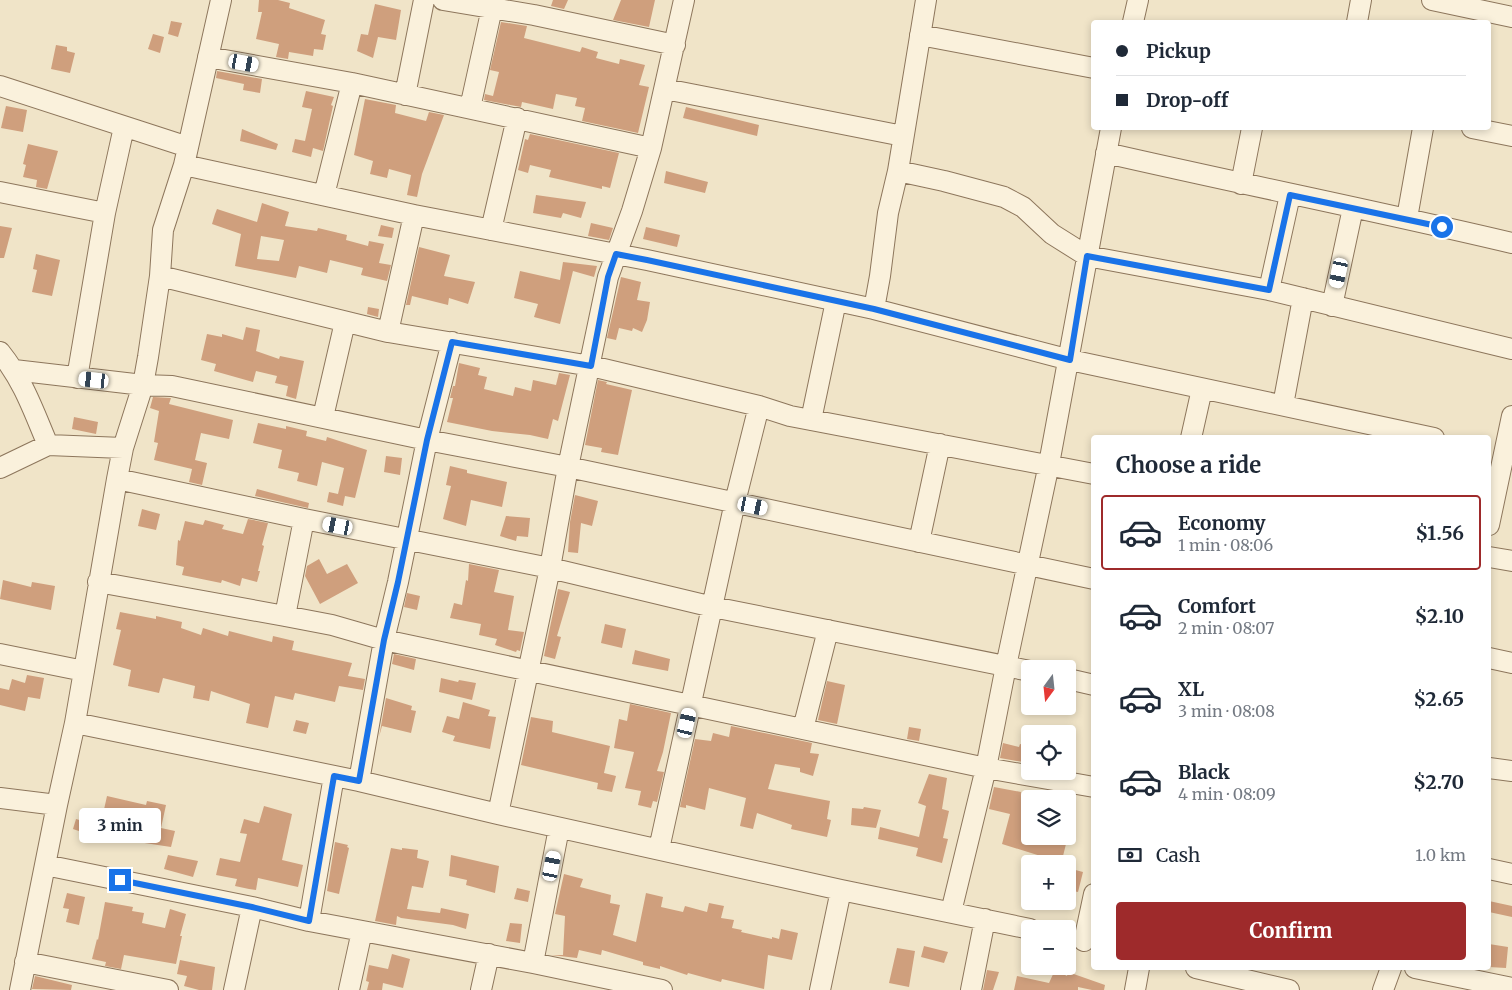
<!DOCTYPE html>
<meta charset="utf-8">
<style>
:root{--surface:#fff;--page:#f6f6f7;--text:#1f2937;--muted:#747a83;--line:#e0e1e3;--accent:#9e2a2b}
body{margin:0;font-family:Merriweather,serif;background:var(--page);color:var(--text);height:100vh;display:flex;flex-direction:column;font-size:19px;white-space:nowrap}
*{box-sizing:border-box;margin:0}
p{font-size:16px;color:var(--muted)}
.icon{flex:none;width:28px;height:28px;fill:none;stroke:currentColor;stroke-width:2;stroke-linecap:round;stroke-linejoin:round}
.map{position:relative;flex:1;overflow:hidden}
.side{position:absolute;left:1091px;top:435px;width:400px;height:535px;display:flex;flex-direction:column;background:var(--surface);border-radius:5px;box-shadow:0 2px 8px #0003}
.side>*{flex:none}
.top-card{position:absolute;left:1091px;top:20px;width:400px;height:110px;border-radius:5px;box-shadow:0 2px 8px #0003;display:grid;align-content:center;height:110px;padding:0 25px;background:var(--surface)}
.needle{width:32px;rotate:195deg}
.tools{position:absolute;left:1021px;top:660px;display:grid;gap:10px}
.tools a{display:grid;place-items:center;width:55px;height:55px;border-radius:5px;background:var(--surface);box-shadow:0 2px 8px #0003;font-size:25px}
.end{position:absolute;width:22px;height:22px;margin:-11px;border:6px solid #1a73e8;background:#fff;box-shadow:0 0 0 2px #fff}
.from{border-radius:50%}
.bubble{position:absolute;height:35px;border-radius:5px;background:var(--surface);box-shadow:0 2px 8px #0003;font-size:16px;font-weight:700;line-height:35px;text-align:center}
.car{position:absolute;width:15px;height:30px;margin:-15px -8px;border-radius:6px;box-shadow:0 0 4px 1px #0007;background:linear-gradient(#fff 24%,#345 0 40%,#fff 0 76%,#345 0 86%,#fff 0)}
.top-card b{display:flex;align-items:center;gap:18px;height:48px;font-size:19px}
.top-card b+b{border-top:1px solid var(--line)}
.top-card i{width:12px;height:12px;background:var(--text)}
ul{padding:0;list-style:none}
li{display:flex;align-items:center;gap:15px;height:75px;margin:0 10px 8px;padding:0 15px;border:2px solid transparent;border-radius:5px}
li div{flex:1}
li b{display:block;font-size:19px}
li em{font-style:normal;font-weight:700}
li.selected{border-color:var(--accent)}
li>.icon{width:45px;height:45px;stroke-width:1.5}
h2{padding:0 25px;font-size:22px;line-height:60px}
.pay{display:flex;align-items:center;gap:12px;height:55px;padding:0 25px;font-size:19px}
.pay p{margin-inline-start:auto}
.primary-button{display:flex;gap:10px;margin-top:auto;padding:10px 25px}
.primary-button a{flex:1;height:58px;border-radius:5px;background:var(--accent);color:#fff;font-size:20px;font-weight:700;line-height:58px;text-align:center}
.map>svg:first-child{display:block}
.building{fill:#cf9f7d;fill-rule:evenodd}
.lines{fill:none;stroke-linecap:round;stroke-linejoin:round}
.minor-casing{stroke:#8d765c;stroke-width:22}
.minor{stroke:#faf1dc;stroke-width:20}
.route{stroke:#1a73e8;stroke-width:6}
</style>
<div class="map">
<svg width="1512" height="990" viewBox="0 0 1512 990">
<rect width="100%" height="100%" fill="#f0e4c8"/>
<!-- building -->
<path class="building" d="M259 0H278L290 3 289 8 325 20 321 34 326 35 323 50 314 49 313 56 289 52 288 59 276 57 279 44 256 39 262 12H258Z
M553 0H568L564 9 551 6Z
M621 0H655L649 27 613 20Z
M375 4 401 10 396 40 378 37 373 58 357 51 361 34 368 35Z
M171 21 182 23 178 37 168 34Z
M501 22 527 26 524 38 580 52 582 47 598 52 596 58 619 64 620 59 645 65 639 85 649 87 638 133 582 121 585 108 575 106 577 98 556 94 553 109 522 102 521 107 484 100 485 94 493 96 499 72 490 70Z
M153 34 164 37 160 53 148 49Z
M56 45 67 47V51L75 53 70 73 51 69Z
M217 71 262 79 260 93 243 90 244 84 216 78Z
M306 91 334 97 331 105 333 106 323 151 313 148 311 157 292 152 295 139 305 141 312 109 302 107Z
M365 99 396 105 395 113 426 121 429 112 444 115 422 174 417 197 407 195 411 175 389 169 387 178 370 174 373 161 354 155Z
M6 106 27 110 23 132 1 128Z
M686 107 759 125 757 136 683 118Z
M242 129 278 144 276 150 240 141Z
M530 134 619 153 610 188 602 186V189L549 177 551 170 530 165 528 173 518 170 525 139 528 140Z
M28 144 58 151 47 189 36 187 37 180 23 177 26 165 23 164Z
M666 171 708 182 705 193 664 183Z
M536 195 550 197 586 202 581 218 563 213 561 218 533 213Z
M262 203 289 212 285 226 317 231 318 228 347 235 346 240 368 246 369 241 384 244 379 263 391 265 387 281 361 275 363 268 330 260 327 273 299 266 296 278 235 266 241 234 212 224 215 214 217 209 257 222ZM261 236 284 240 279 261 257 259Z
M591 223 613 228 609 240 588 236Z
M381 225 394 228 392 238 378 236Z
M0 226 12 228 4 258H0Z
M646 227 680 235 677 247 643 239Z
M419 247 450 255 444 276 475 282 468 304 449 298 448 305 412 296 410 305H406Z
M36 254 60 260 52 296 32 292 37 270 33 269Z
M563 262 597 266 594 277 573 271 560 324 534 317 538 304 514 298 520 271 560 280Z
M621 277 641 282 637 300 650 302 647 320 642 332 633 328 632 331 619 328 616 340 607 338Z
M368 307 379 309 378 317 367 314Z
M246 327 260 330 256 351 279 359 280 356 304 361 296 399 286 396 288 386 275 383 277 376 256 371 253 382 214 371 216 364 201 360 207 334 222 337V334L243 340Z
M459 363 480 368 478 375 487 377 484 389 513 396 515 387 531 391 533 380 556 385 559 373 570 375 558 421 553 419 548 439 530 435 492 431 447 422 453 398H450L453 386H455Z
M598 380 607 382 606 384 632 390 618 455 601 452 602 448 585 445Z
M153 397 171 398 169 404 233 420 229 439 201 433 195 460 207 463 202 485 189 482 192 469 154 460 158 443 154 442 159 411 150 408Z
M74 417 98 422 96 434 72 429Z
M258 423 286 429V426L307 431 306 436 326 441 327 437 367 450 355 498 345 496 343 506 327 502 329 492 338 494 344 468 322 462 317 486 297 481 299 473 278 468 282 450 253 443Z
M386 456 402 458 400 475 384 472Z
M450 466 467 470V473L507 482 502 507 471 500 466 526 443 519 451 486 446 485Z
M257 489 309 503 308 508 255 496Z
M575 495 598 501 592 526 581 523 578 553 568 552 570 522Z
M142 509 160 514 156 530 138 526Z
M506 516 530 518 528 537 517 536 516 541 500 536Z
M248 519 268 523 262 545 264 546 258 571H260L257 582 242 578 240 586 222 580 221 583 182 575 184 567 176 565 178 540 180 541 185 521 203 525 205 520 224 525 222 529 243 534Z
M319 559 327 574 347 564 358 583 320 604 305 576 307 566Z
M469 564 499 570 494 592 514 596 508 630 524 632 520 651 517 650 516 652 495 645 497 639 479 635 481 624 450 618 454 603 462 605 466 580 468 581Z
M3 580 31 587 32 582 55 586 51 610 0 599Z
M558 589 570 592 557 636 561 637 555 659 544 656Z
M407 593 420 596 417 610 404 607Z
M120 612 156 619V616L182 622 181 628 201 635 203 628 228 636 229 631 272 642 273 636 294 641 292 650 352 663 348 676 365 679 363 690 339 686 335 702 295 693 293 700 275 696 268 728 246 723 250 704 211 691 209 701 193 698 195 686 163 678 159 693 128 686 131 670 113 665 121 630 116 629Z
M605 624 626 629 622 648 601 643Z
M635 650 670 659 668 671 632 664Z
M394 654 416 659 414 670 392 664Z
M27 675 44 678 40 699 28 697 25 711 0 705V688L9 690 12 679 25 683Z
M441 678 458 682 459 680 476 683 472 700 439 692Z
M827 681 845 685 837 724 818 720Z
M386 698 412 706 411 710 416 711 411 733 382 726 379 737Z
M463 702 490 710 488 716 496 717 490 749 453 741 455 736 442 732 447 716 459 719Z
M630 704 671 713 663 752 657 771 664 772 657 802 653 801 651 808 638 805 641 791 625 788 634 752 614 748 619 719 627 721Z
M531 717 553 721 552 732 610 746 604 773 616 776 612 792 597 789 598 783 521 765Z
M296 720 309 723 306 734 293 731Z
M731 726 812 743 810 753 819 754 813 776 800 772V768L775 764 768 789 830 801 827 819 831 820 827 837 791 829 792 825 757 813 753 829 740 826 746 798 709 788 705 810 686 805V808L680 807 695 739 711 741 713 733 729 737Z
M909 727 921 729 919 741 907 739Z
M1003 743 1019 747 1020 744 1030 746 1028 763 1000 758Z
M929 774 947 778 942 809 949 811 943 838 948 839 942 863 916 856 918 848 878 839 880 827 919 837 926 806 918 803Z
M994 787 1021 792V799L1029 801 1026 818 1030 819V836H1068L1061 864H1046L1047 858 1002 844 1010 814 989 809Z
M107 796 146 805 147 801 166 805 161 828 175 831 171 847 138 842 141 823 103 814Z
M264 806 292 814 282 860 303 865 298 887 258 878 256 890 249 889 235 886 237 879 216 875 220 858 240 862 247 834 240 833 244 819 259 823Z
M864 807 881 810 876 828 851 825 852 808 863 809Z
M76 819 100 826 96 837 73 829Z
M335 842 348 845 347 847 349 848 339 894 327 891Z
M391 848 402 850V848L418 850 417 858 429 861 423 888 412 886 407 909 440 913 441 908 469 914 466 929 453 925 401 918 397 916 396 925 375 921Z
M168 855 198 861 193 877 164 869Z
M451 855 499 866 495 893 466 885 467 880 449 876Z
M1068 868 1083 872 1078 892 1068 890Z
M564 874 583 879 580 887 611 895 610 903 620 905 613 935 636 942 646 893 663 897 661 907 683 912 685 906 707 912 709 903 724 906 721 918 734 920 732 928 742 930 741 932 772 939V937L779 939 781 929 798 933 792 960 768 955 764 989 722 979 721 982 688 973 687 975 660 966V969L643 965V962L602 950 601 955 579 950 577 958 551 955H563L565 916 555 914Z
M517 888 530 891 528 902 514 899Z
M67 893 85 897 79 925 66 922 69 909 63 908Z
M1489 901 1512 906V917L1489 912Z
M105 902 133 907 132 911 144 913 142 923 165 928 170 909 186 914 180 936H182L176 964 124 955 121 969 105 966 106 962 92 959 97 939 98 940Z
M510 923 522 924 520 943 506 941Z
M1489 944 1508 947 1506 968 1489 967Z
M924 946 948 952 944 963 921 957Z
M897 948 915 951 909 987 889 983Z
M392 954 410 959 403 988 383 983 382 990H367L369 982 366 981 369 965 388 969Z
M180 960 215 967 212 990H199L184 986 187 976 177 974Z
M987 970 999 972 993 990H983Z
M1055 970 1067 976 1068 972 1105 985 1104 990H1092L1078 987V990H1014L1017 976 1049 983Z
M35 976 72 985 71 990 32 989Z"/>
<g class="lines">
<defs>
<path id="minor" d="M443 0 534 15 675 45
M1432 0 1512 17
M1133 22 1138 0
M1357 22 1361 0
M920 35 1094 68
M208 57 352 83 651 148
M0 86 188 147
M665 89 903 136
M405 95 424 0
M470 108 492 8
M1472 128 1512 136
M1106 153C1241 184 1377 211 1512 243
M184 165 414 215 647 260 874 309 1070 360 1434 438
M898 171 944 181 1004 197 1023 207 1052 234 1087 256 1269 290 1512 349
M1241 184 1252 128
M0 192 105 213
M324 195 352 83
M1407 218 1423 128
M491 230 517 118
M160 276 388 332 591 366 759 406 790 416 1094 474
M1269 290 1290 195
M1332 306 1353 208
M874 309 880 276 888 213 898 171 926 0
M388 332 414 215
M0 352C24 382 33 410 48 445
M14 370 143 385 172 386 427 440 568 467 1094 579
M77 378 105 213 124 127
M1283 405 1303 298
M323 417 345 322
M811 420 836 301
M1191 438 1202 389
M0 468 48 445 123 448
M117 479 304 519 550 568 713 607 1030 671
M1489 525 1512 416
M919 542 940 444
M1489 557 1512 561
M98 582 285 616 332 625 384 640 986 768 1094 787
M285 616 304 519
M0 654 84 671
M1489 658 1512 663
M1068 679 1094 685
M75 723 359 781 498 814 841 890 1030 929
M803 729 828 630
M1489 768 1512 771
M359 781 384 640 398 582 427 440 452 342
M0 798 57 805
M498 814 550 568 568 467 608 277 632 211 651 148 684 0
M659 849 735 502 759 406
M45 865 252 907 309 921 533 963 662 990
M1489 869 1512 874
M951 912 986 768 1006 666 1049 464 1111 128
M309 921 334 776
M1084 941 1094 894
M25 962 168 990
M533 963 559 828
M1196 968 1289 990
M1415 968 1512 988
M20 990 57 805 75 723 117 479 123 448 143 385 148 357 160 276 163 230 184 165 221 0
M234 990 252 907
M349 990 362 931
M481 990 489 954
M820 990 841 890
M971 990 985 919
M1135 990 1139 968
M1383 990 1391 968"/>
</defs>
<!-- minor casing -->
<use href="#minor" class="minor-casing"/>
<!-- minor -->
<use href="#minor" class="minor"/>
</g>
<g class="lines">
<!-- route -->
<path class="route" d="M120 880 252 907 309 921 334 776 359 781 384 640 398 582 427 440 452 342 591 366 608 277 616 254 647 260 874 309 1070 360 1087 256 1269 290 1290 195 1442 227"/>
</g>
</svg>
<div class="tools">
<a><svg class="needle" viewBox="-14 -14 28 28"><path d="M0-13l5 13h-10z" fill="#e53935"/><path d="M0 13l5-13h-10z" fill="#747a83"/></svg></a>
<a><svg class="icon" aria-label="locate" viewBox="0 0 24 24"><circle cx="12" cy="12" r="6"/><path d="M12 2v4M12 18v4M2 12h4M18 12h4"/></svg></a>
<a><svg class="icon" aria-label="layers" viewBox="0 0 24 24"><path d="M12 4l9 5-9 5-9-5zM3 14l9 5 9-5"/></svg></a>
<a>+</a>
<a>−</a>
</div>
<i class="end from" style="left:1442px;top:227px"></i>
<i class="end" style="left:120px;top:880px"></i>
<div class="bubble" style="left:79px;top:808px;width:82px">3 min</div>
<i class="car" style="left:244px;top:63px;rotate:100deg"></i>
<i class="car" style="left:1339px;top:273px;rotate:192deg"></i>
<i class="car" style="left:94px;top:380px;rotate:276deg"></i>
<i class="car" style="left:753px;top:506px;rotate:102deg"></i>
<i class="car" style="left:338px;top:526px;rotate:281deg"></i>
<i class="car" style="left:687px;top:723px;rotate:13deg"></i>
<i class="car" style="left:552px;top:866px;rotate:11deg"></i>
<div class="top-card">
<b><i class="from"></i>Pickup</b>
<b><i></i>Drop-off</b>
</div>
<section class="side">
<h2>Choose a ride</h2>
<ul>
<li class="selected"><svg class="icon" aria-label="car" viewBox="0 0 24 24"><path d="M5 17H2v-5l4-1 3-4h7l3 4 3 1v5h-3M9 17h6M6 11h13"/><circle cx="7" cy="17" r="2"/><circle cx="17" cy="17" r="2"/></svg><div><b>Economy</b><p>1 min · 08:06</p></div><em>$1.56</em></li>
<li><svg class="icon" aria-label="car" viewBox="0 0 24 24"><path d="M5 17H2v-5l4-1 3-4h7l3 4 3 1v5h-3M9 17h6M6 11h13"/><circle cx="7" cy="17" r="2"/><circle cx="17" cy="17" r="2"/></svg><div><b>Comfort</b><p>2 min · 08:07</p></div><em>$2.10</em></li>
<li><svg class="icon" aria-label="car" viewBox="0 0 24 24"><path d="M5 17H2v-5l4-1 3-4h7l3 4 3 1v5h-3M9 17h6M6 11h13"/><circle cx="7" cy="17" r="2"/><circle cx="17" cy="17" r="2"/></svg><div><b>XL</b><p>3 min · 08:08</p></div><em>$2.65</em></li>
<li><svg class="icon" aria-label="car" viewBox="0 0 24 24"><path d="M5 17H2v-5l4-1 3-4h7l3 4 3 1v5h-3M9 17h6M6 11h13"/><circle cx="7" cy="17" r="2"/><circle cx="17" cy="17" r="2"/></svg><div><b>Black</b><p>4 min · 08:09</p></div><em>$2.70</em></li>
</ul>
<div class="pay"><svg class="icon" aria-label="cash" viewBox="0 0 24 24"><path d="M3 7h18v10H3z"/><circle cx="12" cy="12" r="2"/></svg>Cash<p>1.0 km</p></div>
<div class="primary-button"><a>Confirm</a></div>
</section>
</div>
